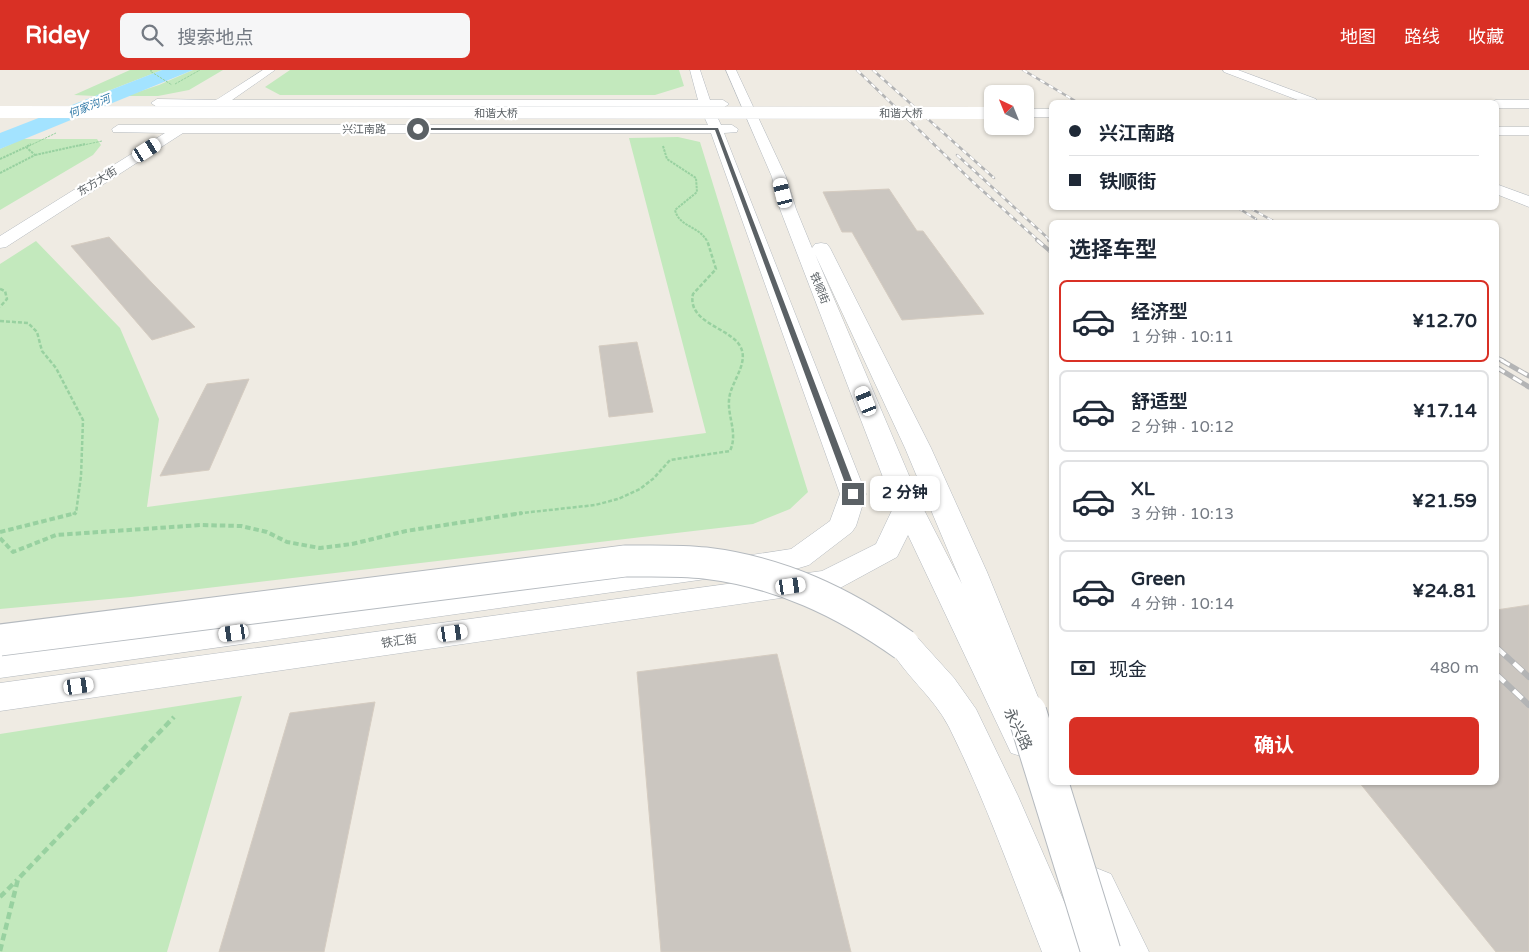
<!DOCTYPE html>
<html lang="zh">
<meta charset="utf-8">
<style>
:root{--surface:#fff;--page:#f6f6f7;--text:#1f2937;--muted:#747a83;--line:#e0e1e3;--accent:#d93025}
body{margin:0;font-family:"Varela Round","Noto Sans SC",sans-serif;background:var(--page);color:var(--text);height:100vh;display:flex;flex-direction:column;font-size:19px;white-space:nowrap}
*{box-sizing:border-box;margin:0}
p{font-size:16px;color:var(--muted)}
.icon{flex:none;width:28px;height:28px;fill:none;stroke:currentColor;stroke-width:2;stroke-linecap:round;stroke-linejoin:round}
.map{position:relative;flex:1;overflow:hidden}
.details{position:absolute;left:1049px;top:150px;width:450px;height:565px;display:flex;flex-direction:column;background:var(--surface);border-radius:8px;box-shadow:0 1px 4px #0004}
.details>*{flex:none}
.top-card{position:absolute;left:1049px;top:30px;width:450px;height:110px;border-radius:8px;box-shadow:0 1px 4px #0004;display:grid;align-content:center;height:110px;padding:0 20px;background:var(--surface)}
.needle{width:32px;rotate:317deg}
.controls{position:absolute;left:984px;top:15px;display:grid;gap:10px}
.controls a{display:grid;place-items:center;width:50px;height:50px;border-radius:8px;background:var(--surface);box-shadow:0 1px 4px #0004;font-size:25px}
.end{position:absolute;width:22px;height:22px;margin:-11px;border:6px solid #5b6165;background:#fff;box-shadow:0 0 0 2px #fff}
.from{border-radius:50%}
.bubble{position:absolute;height:35px;border-radius:8px;background:var(--surface);box-shadow:0 1px 4px #0004;font-size:16px;font-weight:700;line-height:35px;text-align:center}
.car{position:absolute;width:15px;height:30px;margin:-15px -8px;border-radius:6px;box-shadow:0 0 4px 1px #0007;background:linear-gradient(#fff 24%,#345 0 40%,#fff 0 76%,#345 0 86%,#fff 0)}
.top-card b{display:flex;align-items:center;gap:18px;height:48px;font-size:19px}
.top-card b+b{border-top:1px solid var(--line)}
.top-card i{width:12px;height:12px;background:var(--text)}
ul{padding:0;list-style:none}
li{display:flex;align-items:center;gap:15px;height:82px;margin:0 10px 8px;padding:0 10px;border:2px solid var(--line);border-radius:8px}
li div{flex:1}
li b{display:block;font-size:19px}
li em{font-style:normal;font-weight:700}
li.current{border-color:var(--accent)}
li>.icon{width:45px;height:45px;stroke-width:1.5}
h2{padding:0 20px;font-size:22px;line-height:60px}
.pay{display:flex;align-items:center;gap:12px;height:55px;padding:0 20px;font-size:19px}
.pay p{margin-inline-start:auto}
.button{display:flex;gap:10px;margin-top:auto;padding:10px 20px}
.button a{flex:1;height:58px;border-radius:8px;background:var(--accent);color:#fff;font-size:20px;font-weight:700;line-height:58px;text-align:center}
header{display:flex;align-items:center;gap:30px;box-sizing:border-box;height:70px;padding:0 25px;background:var(--accent);color:#fff}
header strong{font-size:24px}
nav{display:flex;gap:28px;margin-inline-start:auto;font-size:18px}
.search{width:350px;height:45px;background:var(--page);display:flex;align-items:center;gap:12px;box-sizing:border-box;padding:0 18px;border-radius:8px;color:var(--muted);font-size:19px}
.map>svg:first-child{display:block}
.green{fill:#c3e9bd}
.water{fill:#a3e3ff}
.building{fill:#cbc6c0;stroke:#d5ccc1}
.lines{fill:none;stroke-linecap:round;stroke-linejoin:round}
.secondary-casing{stroke:#b5babf;stroke-width:1}
.path-far4{stroke:#98d1a0;stroke-width:1;stroke-dasharray:2.5 1;stroke-linecap:butt}
.path-far3{stroke:#98d1a0;stroke-width:2;stroke-dasharray:2.5 1;stroke-linecap:butt}
.path-far2{stroke:#98d1a0;stroke-width:2.5;stroke-dasharray:4 2;stroke-linecap:butt}
.path-far1{stroke:#98d1a0;stroke-width:4;stroke-dasharray:5.5 3;stroke-linecap:butt}
.path{stroke:#98d1a0;stroke-width:4.5;stroke-dasharray:7 4;stroke-linecap:butt}
.secondary{fill:#fff;fill-rule:evenodd}
.rail-far3-casing{stroke:#b3b4b5;stroke-width:2.5}
.rail-far2-casing{stroke:#b3b4b5;stroke-width:4}
.rail-far1-casing{stroke:#b3b4b5;stroke-width:5}
.rail-casing{stroke:#b3b4b5;stroke-width:6}
.rail-far3{stroke:#fff;stroke-width:2;stroke-dasharray:5;stroke-linecap:butt}
.rail-far2{stroke:#fff;stroke-width:2.5;stroke-dasharray:8;stroke-linecap:butt}
.rail-far1{stroke:#fff;stroke-width:3;stroke-dasharray:10;stroke-linecap:butt}
.rail{stroke:#fff;stroke-width:4.5;stroke-dasharray:12;stroke-linecap:butt}
.secondary-bridge-far2-casing{stroke:#b5babf;stroke-width:12;stroke-linecap:butt}
.secondary-bridge-far1-casing{stroke:#b5babf;stroke-width:33;stroke-linecap:butt}
.secondary-bridge-casing{stroke:#b5babf;stroke-width:41;stroke-linecap:butt}
.secondary-bridge-far2{stroke:#fff;stroke-width:12}
.secondary-bridge-far1{stroke:#fff;stroke-width:31}
.secondary-bridge{stroke:#fff;stroke-width:39}
.route{fill:#5b6165}
.labels{text-anchor:middle;stroke-width:4.5;stroke-linejoin:round;paint-order:stroke}
.far-water-label{font-size:11px;font-style:italic;fill:#327ba8;stroke:#fff}
.far-street-label{font-size:11px;fill:#5b6165;stroke:#fff}
.street-label{font-size:12px;fill:#5b6165;stroke:#fff}
.near-street-label{font-size:15px;fill:#5b6165;stroke:#fff}
</style>
<header>
<strong>Ridey</strong>
<div class="search"><svg class="icon" aria-label="search" viewBox="0 0 24 24"><circle cx="10" cy="10" r="6"/><path d="M15 15l6 6"/></svg>搜索地点</div>
<nav><a>地图</a><a>路线</a><a>收藏</a></nav>
</header>
<div class="map">
<svg width="1529" height="882" viewBox="0 0 1529 882">
<rect width="100%" height="100%" fill="#efebe3"/>
<!-- green -->
<path class="green" d="M130 0H162L95 26 74 25Z
M193 0H223L189 20 158 26H126L159 15Z
M290 0H679L684 16 655 25H280L265 17Z
M678 67 700 72 808 422 790 439 753 454 131 527 0 539V194L36 171 120 258 159 349 147 437 706 363 629 68Z
M22 69H97L101 75 93 85 0 140V79Z
M242 626 167 882H0V664Z"/>
<!-- water -->
<path class="water" d="M162 0H193L0 79V63Z"/>
<!-- building -->
<path class="building" d="M889 119 917 161H923L984 244 902 250 852 162H842L823 122Z
M109 167 152 213 195 257 152 270 71 176Z
M637 272 653 342 609 347 599 276Z
M249 309 209 400 160 406 207 314Z
M1529 535V882H1496L1359 712H1496V540Z
M777 584 851 882H661L637 602Z
M375 632 324 882H219L290 643Z"/>
<g class="lines">
<defs>
<path id="secondary" d="M263 0H275L232 30H698L690 0H700L710 30H723L729 34 723 38H713L721 55H732L738 59 737 62 724 63 866 424 856 456 852 462 809 495 799 498 735 506 725 503 720 496 725 489 791 479 830 451 840 424 711 63H183L6 177 0 178V166L165 63 113 62 112 59 118 55H708L700 38 222 37 216 39 211 37H157L151 33 157 29 216 30Z
M726 0H736L786 107 796 139 812 178 815 174 821 173 827 174 830 178 931 378 987 502 1040 632 1035 642 1028 644 1042 672 1037 683 1024 687 1011 683 908 465 897 487 840 518 829 521 0 641V613L822 501 876 474 894 436 780 139 772 107ZM815 184 905 378 962 514 922 436Z
M1223 0H1238L1316 29 1318 32H1303L1224 2Z
M1496 30H1529V38H1496V32H1491Z
M1025 39H1051V47H1025Z
M1496 57H1529V65H1496Z
M1496 114 1529 126V137L1496 124Z
M695 492 706 495 710 502 706 509 0 608V582Z
M904 563 916 566 954 608 976 639 1018 726 1086 882H1042C1012 807 985 729 949 657 933 626 904 605 888 575L892 566Z
M1096 798 1111 804 1149 882H1104L1075 818 1081 804Z"/>
</defs>
<!-- secondary casing -->
<use href="#secondary" class="secondary-casing"/>
<!-- path-far4 -->
<path class="path-far4" d="M152 0 150 1 172 15
M175 14 200 0
M29 76 56 63
M79 76 102 71"/>
<!-- path-far3 -->
<path class="path-far3" d="M663 76 667 89 696 108 697 122 675 140C679 157 699 156 707 171
M35 85 85 74
M0 89 26 77
M0 103 35 85 26 77 31 74"/>
<!-- path-far2 -->
<path class="path-far2" d="M0 219 5 221 7 229 0 237
M0 251 28 253 37 262 42 281 56 298 83 350 81 406 76 443 72 444
M513 444 595 435 618 429 640 419 654 408 670 390 730 381C739 361 725 344 730 324 734 308 751 289 738 273 725 257 687 251 693 224L716 199 707 170"/>
<!-- path-far1 -->
<path class="path-far1" d="M0 462 76 443
M0 468 13 482 56 465 201 455 241 456 267 462 287 472 320 478 352 474 406 461 522 443"/>
<!-- path -->
<path class="path" d="M0 827 17 810
M0 881 18 809 174 647"/>
<!-- secondary -->
<use href="#secondary" class="secondary"/>
<defs>
<path id="rail-far3" d="M857 0 974 113 1039 171
M873 0 994 108
M1023 0 1077 32
M957 85 1051 171
M1238 138 1256 149
M1250 138 1275 152"/>
<path id="rail-far2" d="M1037 170 1051 182
M1049 170 1051 171
M1496 287 1504 291"/>
<path id="rail-far1" d="M1501 290 1529 306
M1496 297 1529 317"/>
<path id="rail" d="M1496 577 1529 607
M1496 604 1529 635"/>
</defs>
<!-- rail-far3 casing -->
<use href="#rail-far3" class="rail-far3-casing"/>
<!-- rail-far2 casing -->
<use href="#rail-far2" class="rail-far2-casing"/>
<!-- rail-far1 casing -->
<use href="#rail-far1" class="rail-far1-casing"/>
<!-- rail casing -->
<use href="#rail" class="rail-casing"/>
<!-- rail-far3 -->
<use href="#rail-far3" class="rail-far3"/>
<!-- rail-far2 -->
<use href="#rail-far2" class="rail-far2"/>
<!-- rail-far1 -->
<use href="#rail-far1" class="rail-far1"/>
<!-- rail -->
<use href="#rail" class="rail"/>
<defs>
<path id="secondary-bridge-far2" d="M0 42 992 43"/>
<path id="secondary-bridge-far1" d="M0 570 625 491C652 491 679 490 705 493 780 502 843 532 904 575"/>
<path id="secondary-bridge" d="M1027 643 1101 882"/>
</defs>
<!-- secondary-bridge-far2 casing -->
<use href="#secondary-bridge-far2" class="secondary-bridge-far2-casing"/>
<!-- secondary-bridge-far1 casing -->
<use href="#secondary-bridge-far1" class="secondary-bridge-far1-casing"/>
<!-- secondary-bridge casing -->
<use href="#secondary-bridge" class="secondary-bridge-casing"/>
<!-- secondary-bridge-far2 -->
<use href="#secondary-bridge-far2" class="secondary-bridge-far2"/>
<!-- secondary-bridge-far1 -->
<use href="#secondary-bridge-far1" class="secondary-bridge-far1"/>
<!-- secondary-bridge -->
<use href="#secondary-bridge" class="secondary-bridge"/>
</g>
<!-- route -->
<path class="route" d="M417 58H718L857 424 856 425 849 424 715 60H418Z"/>
<g class="labels">
<!-- far-water labels -->
<g class="far-water-label">
<text transform="translate(89 36) rotate(-22)" y="4">何家沟河</text>
</g>
<!-- far-street labels -->
<g class="far-street-label">
<text x="496" y="47">和谐大桥</text>
<text x="901" y="47">和谐大桥</text>
<text x="364" y="63">兴江南路</text>
<text transform="translate(97 111) rotate(-32)" y="4">东方大街</text>
<text transform="translate(820 218) rotate(68)" y="4">铁顺街</text>
</g>
<!-- street labels -->
<g class="street-label">
<text transform="translate(399 571) rotate(-8)" y="4">铁汇街</text>
</g>
<!-- near-street labels -->
<g class="near-street-label">
<text transform="translate(1018 659) rotate(64)" y="5">永兴路</text>
</g>
</g>
</svg>
<div class="controls">
<a><svg class="needle" viewBox="-14 -14 28 28"><path d="M0-13l5 13h-10z" fill="#e53935"/><path d="M0 13l5-13h-10z" fill="#747a83"/></svg></a>
</div>
<i class="end from" style="left:418px;top:59px"></i>
<i class="end" style="left:853px;top:424px"></i>
<div class="bubble" style="left:870px;top:406px;width:70px">2 分钟</div>
<i class="car" style="left:147px;top:80px;rotate:58deg"></i>
<i class="car" style="left:783px;top:123px;rotate:346deg"></i>
<i class="car" style="left:866px;top:331px;rotate:338deg"></i>
<i class="car" style="left:791px;top:516px;rotate:82deg"></i>
<i class="car" style="left:234px;top:563px;rotate:262deg"></i>
<i class="car" style="left:453px;top:563px;rotate:82deg"></i>
<i class="car" style="left:79px;top:616px;rotate:82deg"></i>
<div class="top-card">
<b><i class="from"></i>兴江南路</b>
<b><i></i>铁顺街</b>
</div>
<section class="details">
<h2>选择车型</h2>
<ul>
<li class="current"><svg class="icon" aria-label="car" viewBox="0 0 24 24"><path d="M5 17H2v-5l4-1 3-4h7l3 4 3 1v5h-3M9 17h6M6 11h13"/><circle cx="7" cy="17" r="2"/><circle cx="17" cy="17" r="2"/></svg><div><b>经济型</b><p>1 分钟 · 10:11</p></div><em>¥12.70</em></li>
<li><svg class="icon" aria-label="car" viewBox="0 0 24 24"><path d="M5 17H2v-5l4-1 3-4h7l3 4 3 1v5h-3M9 17h6M6 11h13"/><circle cx="7" cy="17" r="2"/><circle cx="17" cy="17" r="2"/></svg><div><b>舒适型</b><p>2 分钟 · 10:12</p></div><em>¥17.14</em></li>
<li><svg class="icon" aria-label="car" viewBox="0 0 24 24"><path d="M5 17H2v-5l4-1 3-4h7l3 4 3 1v5h-3M9 17h6M6 11h13"/><circle cx="7" cy="17" r="2"/><circle cx="17" cy="17" r="2"/></svg><div><b>XL</b><p>3 分钟 · 10:13</p></div><em>¥21.59</em></li>
<li><svg class="icon" aria-label="car" viewBox="0 0 24 24"><path d="M5 17H2v-5l4-1 3-4h7l3 4 3 1v5h-3M9 17h6M6 11h13"/><circle cx="7" cy="17" r="2"/><circle cx="17" cy="17" r="2"/></svg><div><b>Green</b><p>4 分钟 · 10:14</p></div><em>¥24.81</em></li>
</ul>
<div class="pay"><svg class="icon" aria-label="cash" viewBox="0 0 24 24"><path d="M3 7h18v10H3z"/><circle cx="12" cy="12" r="2"/></svg>现金<p>480 m</p></div>
<div class="button"><a>确认</a></div>
</section>
</div>
